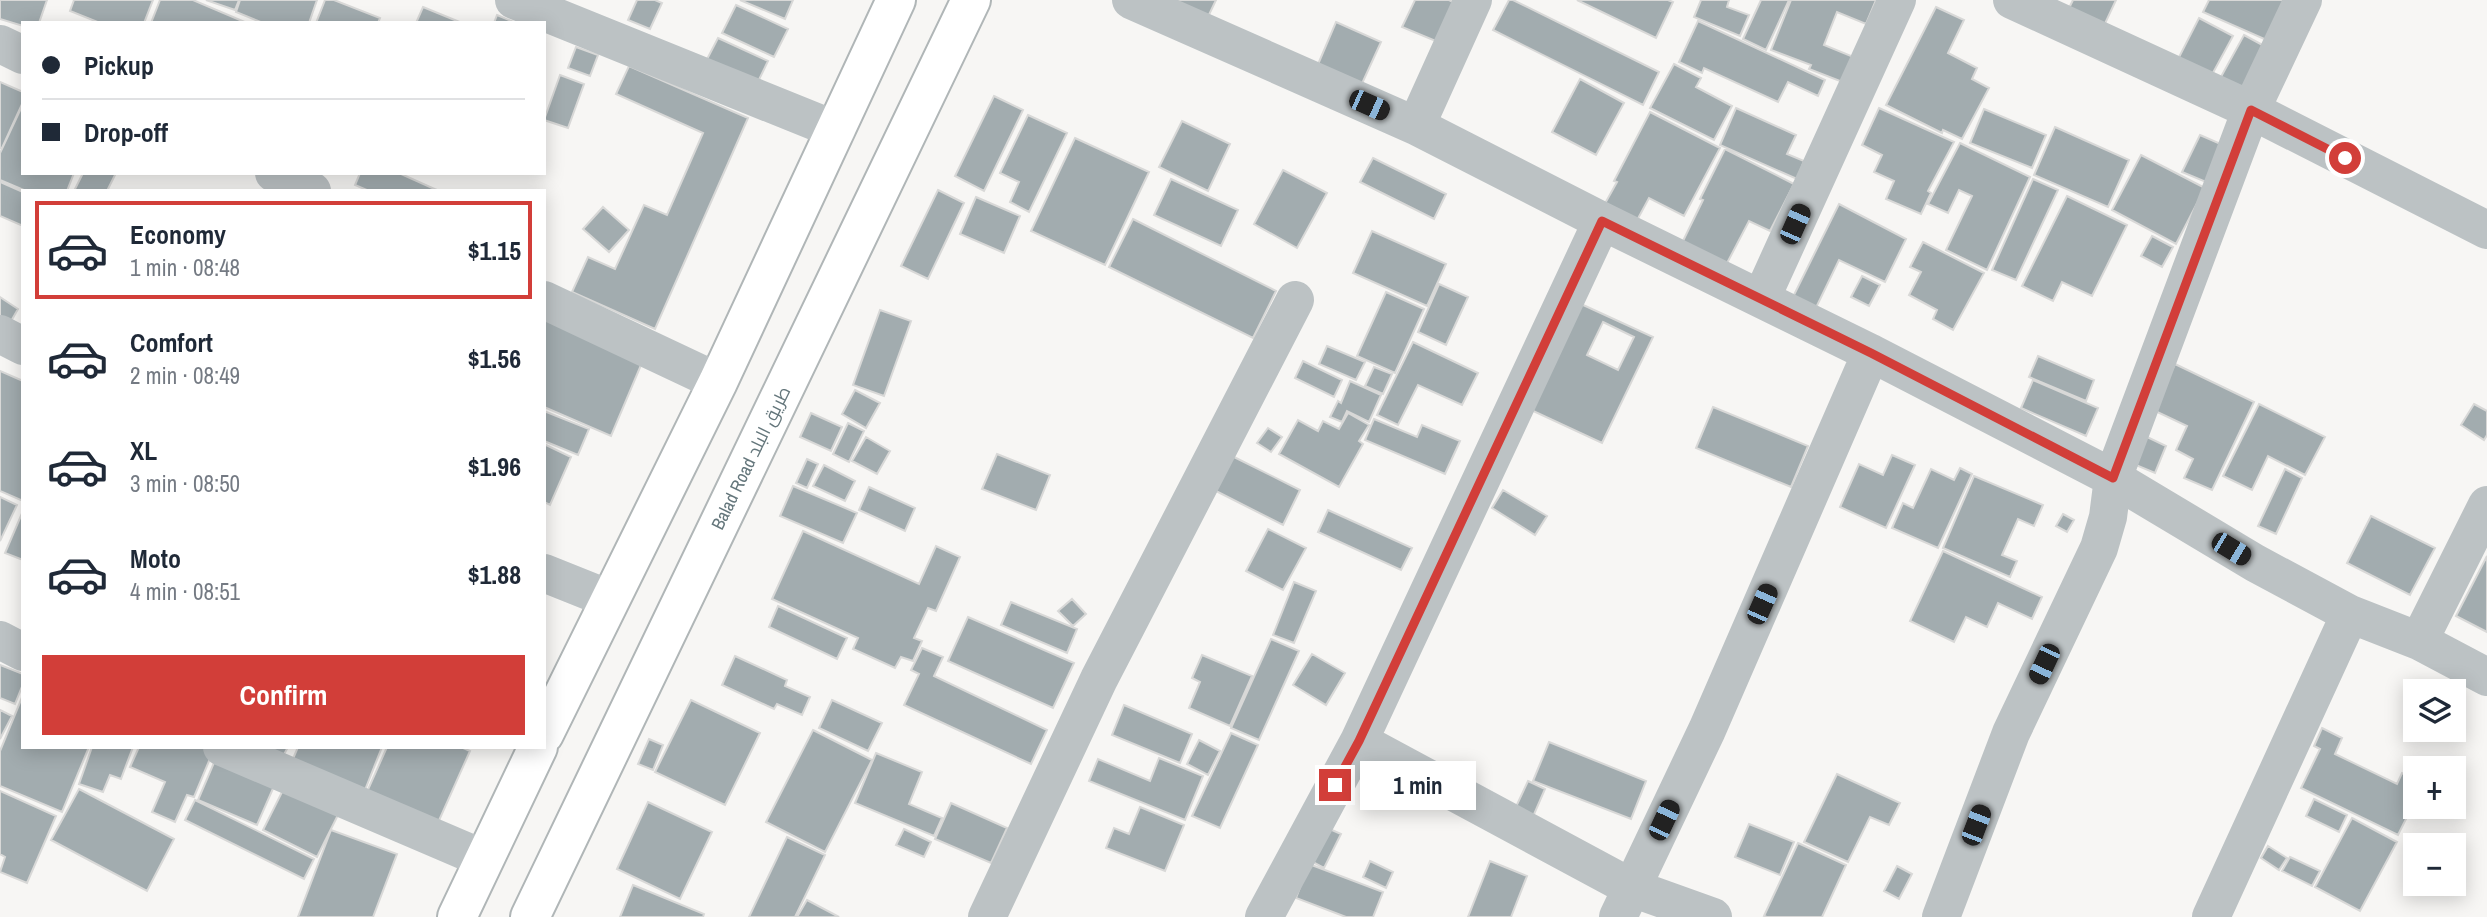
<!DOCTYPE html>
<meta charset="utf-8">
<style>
:root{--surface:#fff;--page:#f6f6f7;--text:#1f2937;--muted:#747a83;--line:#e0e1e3;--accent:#d23e39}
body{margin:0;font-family:"Archivo Narrow",Cairo,sans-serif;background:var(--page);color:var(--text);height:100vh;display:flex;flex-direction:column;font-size:26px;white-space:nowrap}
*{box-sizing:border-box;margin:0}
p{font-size:23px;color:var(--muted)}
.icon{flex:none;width:38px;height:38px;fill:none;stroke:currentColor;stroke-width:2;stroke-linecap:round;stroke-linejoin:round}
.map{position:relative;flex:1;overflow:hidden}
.side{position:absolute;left:21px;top:189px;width:525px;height:560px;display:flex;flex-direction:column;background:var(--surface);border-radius:0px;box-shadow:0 4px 18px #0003}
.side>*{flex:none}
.guide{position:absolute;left:21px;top:21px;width:525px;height:154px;border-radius:0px;box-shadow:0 4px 18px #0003;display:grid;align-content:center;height:154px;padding:0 21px;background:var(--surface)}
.controls{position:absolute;left:2403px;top:679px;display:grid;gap:14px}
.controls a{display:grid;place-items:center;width:63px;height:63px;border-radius:0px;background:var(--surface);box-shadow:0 4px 18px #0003;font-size:35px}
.end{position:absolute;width:32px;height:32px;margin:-16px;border:9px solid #d23e39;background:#fff;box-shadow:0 0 0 4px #fff}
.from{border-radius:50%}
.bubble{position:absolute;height:49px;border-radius:0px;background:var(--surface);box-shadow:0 4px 18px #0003;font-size:23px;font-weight:800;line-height:49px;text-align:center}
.car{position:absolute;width:21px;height:42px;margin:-21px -10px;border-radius:9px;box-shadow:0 0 5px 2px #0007;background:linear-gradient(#222 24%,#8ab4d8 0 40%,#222 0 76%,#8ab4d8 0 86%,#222 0)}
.guide b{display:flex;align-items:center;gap:24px;height:66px;font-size:26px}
.guide b+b{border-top:2px solid var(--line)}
.guide i{width:18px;height:18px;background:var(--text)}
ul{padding:12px 0 0;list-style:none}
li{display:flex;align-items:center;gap:21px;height:98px;margin:0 14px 10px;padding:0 7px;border:4px solid transparent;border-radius:0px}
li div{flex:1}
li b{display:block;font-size:26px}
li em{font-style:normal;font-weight:800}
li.selected{border-color:var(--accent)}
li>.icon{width:63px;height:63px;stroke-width:1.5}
.primary-button{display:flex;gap:14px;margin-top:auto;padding:14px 21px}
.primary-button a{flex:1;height:80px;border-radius:0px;background:var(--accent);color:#fff;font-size:28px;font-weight:800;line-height:80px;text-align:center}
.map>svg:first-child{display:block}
.building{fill:#a2acaf;stroke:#d8d8d7;stroke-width:2;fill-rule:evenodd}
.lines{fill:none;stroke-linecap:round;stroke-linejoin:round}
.trunk-casing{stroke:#b0b6b7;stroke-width:42}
.minor{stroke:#bcc2c4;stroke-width:38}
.trunk{stroke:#fff;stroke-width:38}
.route{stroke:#d23e39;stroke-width:9}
.labels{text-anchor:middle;stroke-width:7;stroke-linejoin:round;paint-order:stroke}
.street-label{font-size:18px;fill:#65777c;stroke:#fff}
</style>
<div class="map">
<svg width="2487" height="917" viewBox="0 0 2487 917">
<rect width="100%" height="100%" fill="#f7f6f4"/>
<!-- building -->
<path class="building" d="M0 0H47L39 23H23V26L0 19Z
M74 0H153L144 23H100L70 11Z
M160 0H193L247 23H151Z
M206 0H239L235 10Z
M240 0H317L309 23H263L236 12Z
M325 0H334L380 18 378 23H316Z
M637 0H655L662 3 650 29 628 20Z
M740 0H793L785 19Z
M1175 0H1216L1206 21Z
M1415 0H1449L1455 3 1438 42 1402 27Z
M1509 0H1513L1659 72 1643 105 1493 30Z
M1577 0H1668L1673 2 1656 38Z
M1701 0H1729L1727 7 1749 15 1740 36 1694 17Z
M1761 0H1789L1766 50 1743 39Z
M1791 0H1876L1866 24 1837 12 1824 45 1856 58 1845 83 1809 69 1811 65 1771 50Z
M2073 0H2116L2102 30 2066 14Z
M2209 0H2289L2271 42 2203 12Z
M736 5 788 29 774 57 722 33Z
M423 7 462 23H416Z
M1936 7 1964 20 1948 53 1977 68 1972 79 1989 88 1962 139 1943 130 1942 133 1886 105Z
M497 15 516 23H494Z
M2199 18 2233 36 2208 82 2175 65Z
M1698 21 1825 80 1818 96 1788 82 1778 102 1704 68 1702 73 1679 62Z
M1336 22 1381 42 1360 88 1316 69Z
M2244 35 2268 48 2243 97 2217 84Z
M718 38 768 61 755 88 704 65Z
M576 47 598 55 590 76 568 68Z
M1674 64 1701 78 1696 87 1732 106 1714 140 1650 108Z
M629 66 748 118 655 329 572 292 588 257 615 269 644 205 667 215 703 133 616 94Z
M560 75 584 84 568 128 544 120Z
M1580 79 1624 103 1596 155 1552 132Z
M0 82 23 92V102L2 148H0Z
M994 96 1023 110 984 191 955 176Z
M23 104V173H74L67 191H26L0 180V153Z
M1736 108 1796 135 1787 154 1804 161 1797 179 1720 145Z
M1879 108 1954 142 1928 191 1931 193 1921 214 1886 199 1894 181 1874 172 1882 155 1862 145Z
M1984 109 2046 135 2032 168 1970 143Z
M1650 112 1720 148 1684 216 1649 198 1635 224 1603 207 1617 182 1614 181Z
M1028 115 1067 133 1029 212 1010 202 1019 182 1000 173Z
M1182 121 1230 144 1208 191 1159 167Z
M2055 127 2129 160 2108 207 2034 175Z
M2200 135 2223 145 2206 182 2182 172Z
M1075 138 1149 172 1105 265 1031 231Z
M1960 143 2030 177 1987 270 1946 250 1972 196 1959 190 1948 213 1928 204Z
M1725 149 1794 184 1770 231 1749 221 1725 267 1681 245 1703 200 1700 199Z
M2141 155 2205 188 2176 244 2112 210Z
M1373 158 1446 194 1434 219 1360 182Z
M1283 170 1327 193 1297 248 1254 224Z
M83 173H116L107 191H74Z
M360 173H399L439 191H369L355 185Z
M1171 179 1238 210 1221 246 1154 215Z
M2033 179 2058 190 2016 280 1992 270Z
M0 182 23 192V226L0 216Z
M938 190 964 203 928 279 901 266Z
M2067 196 2127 225 2092 296 2062 282 2053 301 2022 286Z
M976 197 1020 216 1004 253 960 234Z
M1839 204 1906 239 1885 282 1839 260 1812 316 1789 305Z
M603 207 629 230 609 252 583 229Z
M1133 219 1276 291 1253 338 1109 267Z
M1372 231 1446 264 1427 306 1353 273Z
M2152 236 2173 247 2162 267 2141 256Z
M1923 242 1984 273 1953 330 1933 319 1937 310 1909 295 1921 272 1910 267Z
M1862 276 1880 285 1869 306 1851 297Z
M1439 284 1468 297 1446 345 1418 332Z
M1386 292 1424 309 1395 373 1357 356Z
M0 297 18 309 6 330 0 326Z
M1581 304 1653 337 1602 443 1531 410ZM1603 322 1634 337 1618 370 1587 355Z
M880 310 911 321 884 396 853 385Z
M544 315 644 358 611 436 544 407Z
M1413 342 1478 373 1462 405 1418 385 1398 425 1377 415Z
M1327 346 1365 362 1356 380 1319 364Z
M2038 356 2094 380 2086 401 2029 377Z
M1303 361 1342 380 1334 397 1295 378Z
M2175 364 2254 402 2212 490 2184 478 2193 459 2176 450 2187 426 2153 410Z
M1374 367 1392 374 1383 394 1365 386Z
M0 371 23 381V501L0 491Z
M2033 380 2098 408 2086 436 2021 408Z
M1350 381 1381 395 1369 422 1347 411 1342 422 1330 417 1338 401 1341 403Z
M855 390 880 403 866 428 842 414Z
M2259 404 2325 437 2305 475 2268 456 2252 490 2223 476Z
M2474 404 2487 411V435L2484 440 2461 425Z
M1713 407 1808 446 1791 487 1696 448Z
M544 411 589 429 578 455 544 441Z
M811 413 842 427 831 451 800 437Z
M1348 413 1369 425 1359 441 1363 444 1339 487 1279 454 1298 420 1318 431 1323 421 1339 429Z
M1374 419 1417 437 1422 425 1460 441 1445 474 1365 440Z
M848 423 864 431 849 462 833 454Z
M1268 428 1282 437 1271 452 1257 443Z
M2143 435 2166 446 2155 473 2131 463Z
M866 437 890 451 877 474 852 461Z
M544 444 571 457 550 505 544 502Z
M997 454 1050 475 1036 510 982 489Z
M1892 455 1915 465 1886 528 1840 507 1859 464 1883 475Z
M1232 456 1300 490 1283 525 1214 490Z
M807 459 818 464 807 488 796 483Z
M824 465 855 481 845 501 813 486Z
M1960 468 1972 474 1938 548 1892 528 1903 503 1913 508 1931 469 1954 480Z
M2285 469 2302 478 2276 534 2258 526Z
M1974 476 2043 505 2034 526 2018 519 2002 555 2017 561 2010 577 1943 548Z
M793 486 857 513 843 543 780 516Z
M869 487 915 508 905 531 859 510Z
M1503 490 1547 516 1535 535 1492 508Z
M0 497 17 505 0 541Z
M1328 510 1412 548 1401 570 1318 532Z
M23 511V560L5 553Z
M2063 514 2074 520 2067 532 2056 526Z
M2371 516 2435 548 2410 595 2347 563Z
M1268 529 1306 548 1283 590 1246 571Z
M803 531 919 584 936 546 960 557 936 611 928 608 914 638 922 641 913 661 901 657 895 668 853 649 858 638 772 599Z
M1943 551 2042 597 2032 619 1998 603 1987 627 1966 617 1954 642 1910 621Z
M2487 556V632L2456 616Z
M1294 582 1316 591 1294 643 1273 635Z
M1072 599 1086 614 1073 626 1058 611Z
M1011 602 1077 629 1067 653 1001 625Z
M778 606 847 638 837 659 769 627Z
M968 617 1074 663 1053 708 948 661Z
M1271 639 1299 651 1259 740 1231 728Z
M922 648 943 657 934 676 1047 730 1031 764 904 705 919 674 911 670Z
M1312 654 1345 673 1326 705 1293 685Z
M1202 655 1252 676 1230 726 1189 708 1200 682 1192 678Z
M735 656 787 680 785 686 810 697 802 715 777 704 774 709 722 685Z
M0 665 23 674V684L15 704 0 698Z
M23 695V747H89L62 812 0 786V751Z
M691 700 760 733 725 805 655 772Z
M832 700 882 723 868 751 819 728Z
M1124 705 1192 734 1180 763 1112 735Z
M0 710 12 716 0 739Z
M2322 728 2342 738 2335 754 2397 784 2402 773 2415 779 2413 791 2415 792V801L2398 835 2301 788 2320 749 2314 746Z
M813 730 872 760 825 852 766 822Z
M1231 733 1258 745 1220 828 1192 816Z
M649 739 663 745 653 770 638 764Z
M1199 740 1220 751 1208 775 1187 764Z
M1549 742 1646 781 1631 819 1533 781Z
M92 747H133L121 779 110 775 103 792 79 784Z
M139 747H209L214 749 194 797 187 795 175 822 152 812 165 782 130 767Z
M252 747H288L280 762Z
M298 747H382L365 790 292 761Z
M387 747H461L470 751 437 825 366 794Z
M876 753 922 772 909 804 942 818 934 836 855 803Z
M216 758 275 784 257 825 198 800Z
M1159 758 1203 776 1185 820 1089 781 1098 759 1150 781Z
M1837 774 1900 803 1889 825 1870 817 1848 862 1804 842Z
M1528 781 1545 789 1532 819 1514 811Z
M284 788 338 815 317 857 263 830Z
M79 789 174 839 147 891 51 840Z
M0 791 56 816 27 883 0 872 5 857 0 854Z
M2314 799 2347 815 2339 832 2306 816Z
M195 800 314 859 304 879 185 820Z
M648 802 712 832 680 899 617 869Z
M951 803 1007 828 991 863 935 839Z
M1140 807 1184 825 1165 871 1106 848 1114 828 1129 834Z
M2352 818 2397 842 2360 911 2315 887Z
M1749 824 1794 842 1780 875 1735 857Z
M1323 826 1341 834 1324 868 1307 859Z
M904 829 931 842 924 857 896 845Z
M331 830 397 854 373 917H298Z
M787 837 825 855 795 917H749Z
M1798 843 1846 865 1822 917H1767L1764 916Z
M2268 846 2287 858 2279 870 2261 858Z
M2290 857 2320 871 2312 886 2282 871Z
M1370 861 1393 872 1386 888 1363 877Z
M1490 861 1527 876 1511 917H1468Z
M1309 864 1383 892 1373 917H1346L1296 898Z
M1897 866 1912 874 1899 899 1884 891Z
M633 885 704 914 703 917H620Z
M807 900 839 917H797Z"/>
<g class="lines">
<defs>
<path id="trunk" d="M544 734 718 382 896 0
M457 917 538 747
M530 917 971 0"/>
</defs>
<!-- trunk casing -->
<use href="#trunk" class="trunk-casing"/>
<!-- minor -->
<path class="minor" d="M514 0 836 130
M1131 0 1416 126 1602 221 1871 353 2113 478 2255 563 2350 614 2419 641 2487 677
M2012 0 2251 110 2487 230
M0 44 23 55
M1416 126 1473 0
M274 173 312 191
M1761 299 1897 0
M544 300 718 382
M0 334 23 346
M544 573 609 599
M0 640 23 652
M2419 641 2487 505
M1359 741 1632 888 1713 917
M222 747 484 859
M987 917 1099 679 1295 300
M1264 917 1359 741 1602 221
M1618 917 1707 730 1871 353
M1941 917 2011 733 2099 548 2108 517 2113 478 2251 110 2303 0
M2211 917 2350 614"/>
<!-- trunk -->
<use href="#trunk" class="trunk"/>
</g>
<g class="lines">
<!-- route -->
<path class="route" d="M1335 785 1359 741 1602 221 1871 353 2113 478 2251 110 2345 158"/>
</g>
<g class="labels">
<!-- street labels -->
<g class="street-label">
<text transform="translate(751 458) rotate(-64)" y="6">Balad Road طريق البلد</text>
</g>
</g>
</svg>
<div class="controls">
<a><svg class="icon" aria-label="layers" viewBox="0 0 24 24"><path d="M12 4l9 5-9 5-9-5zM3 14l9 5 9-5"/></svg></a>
<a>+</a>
<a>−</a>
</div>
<i class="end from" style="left:2345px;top:158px"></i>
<i class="end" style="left:1335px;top:785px"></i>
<div class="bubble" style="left:1360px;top:761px;width:116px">1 min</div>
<i class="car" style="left:1369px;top:105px;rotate:114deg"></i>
<i class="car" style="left:1795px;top:224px;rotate:24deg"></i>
<i class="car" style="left:2231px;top:549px;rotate:121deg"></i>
<i class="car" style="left:1762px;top:604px;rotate:24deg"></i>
<i class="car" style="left:2044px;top:664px;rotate:205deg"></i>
<i class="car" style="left:1664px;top:820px;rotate:25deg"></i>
<i class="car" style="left:1976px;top:825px;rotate:21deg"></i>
<div class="guide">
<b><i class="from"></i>Pickup</b>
<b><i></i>Drop-off</b>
</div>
<section class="side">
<ul>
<li class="selected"><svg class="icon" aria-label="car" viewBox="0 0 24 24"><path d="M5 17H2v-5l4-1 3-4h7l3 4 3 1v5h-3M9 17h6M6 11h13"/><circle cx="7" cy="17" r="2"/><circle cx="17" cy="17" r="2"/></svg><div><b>Economy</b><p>1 min · 08:48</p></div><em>$1.15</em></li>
<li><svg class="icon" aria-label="car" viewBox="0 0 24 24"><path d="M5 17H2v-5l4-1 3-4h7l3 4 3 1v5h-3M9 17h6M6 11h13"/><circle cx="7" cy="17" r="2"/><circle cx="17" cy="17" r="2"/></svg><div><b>Comfort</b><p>2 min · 08:49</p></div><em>$1.56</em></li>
<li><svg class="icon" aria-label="car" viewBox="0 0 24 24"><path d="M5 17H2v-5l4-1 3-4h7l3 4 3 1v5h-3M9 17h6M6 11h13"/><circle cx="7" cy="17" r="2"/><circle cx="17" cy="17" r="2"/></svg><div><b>XL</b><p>3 min · 08:50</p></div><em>$1.96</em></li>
<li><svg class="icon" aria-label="car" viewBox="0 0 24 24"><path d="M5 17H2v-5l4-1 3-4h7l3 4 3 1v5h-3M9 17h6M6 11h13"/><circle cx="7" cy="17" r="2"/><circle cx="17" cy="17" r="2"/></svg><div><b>Moto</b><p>4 min · 08:51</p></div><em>$1.88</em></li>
</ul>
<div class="primary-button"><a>Confirm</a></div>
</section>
</div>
